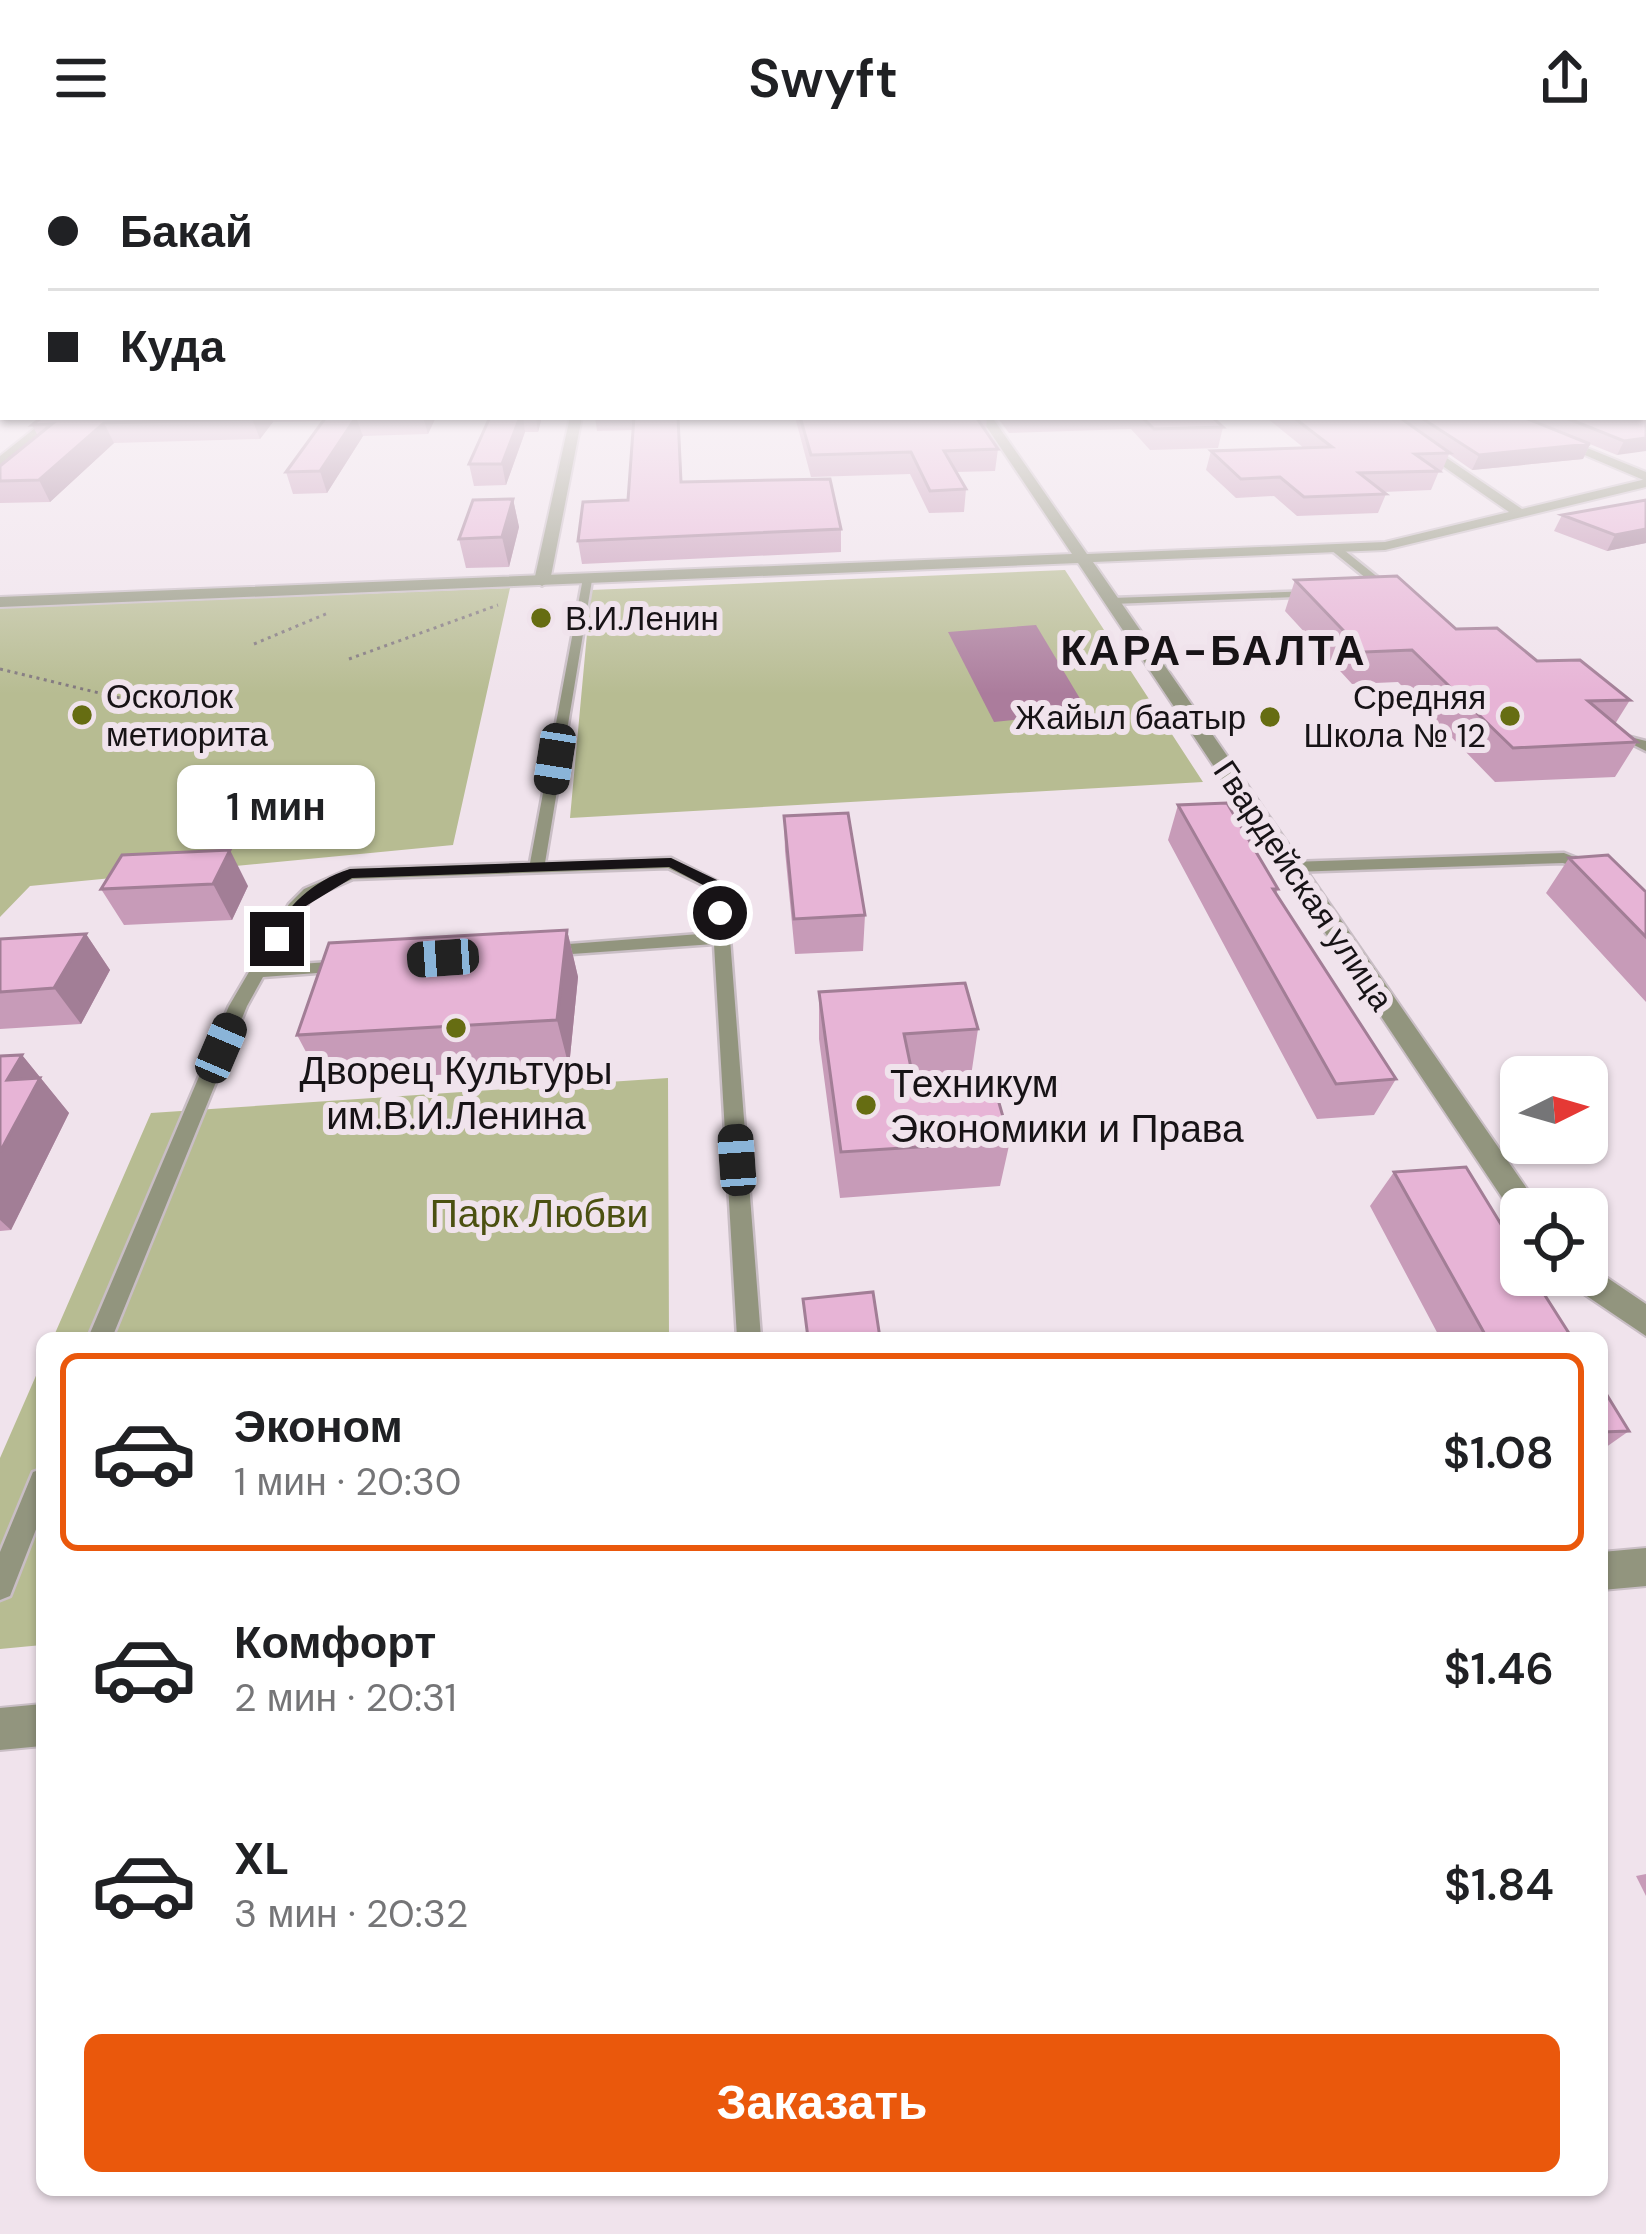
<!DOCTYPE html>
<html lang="ru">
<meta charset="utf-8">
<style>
:root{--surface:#fff;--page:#f6f6f6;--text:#202124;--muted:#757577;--line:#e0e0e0;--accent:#ea580c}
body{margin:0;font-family:"DM Sans",sans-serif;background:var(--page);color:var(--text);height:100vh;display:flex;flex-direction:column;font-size:45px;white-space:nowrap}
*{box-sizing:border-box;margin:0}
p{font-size:39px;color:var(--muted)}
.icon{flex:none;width:66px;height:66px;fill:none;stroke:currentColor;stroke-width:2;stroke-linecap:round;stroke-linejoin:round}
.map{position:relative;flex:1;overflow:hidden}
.side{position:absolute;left:36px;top:1176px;width:1572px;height:864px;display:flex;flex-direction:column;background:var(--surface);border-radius:18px;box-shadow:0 3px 9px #0004}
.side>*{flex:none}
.guide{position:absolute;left:0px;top:0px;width:1647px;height:264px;box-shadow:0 3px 9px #0004;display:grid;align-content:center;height:264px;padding:0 48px;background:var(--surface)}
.needle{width:78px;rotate:85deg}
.tools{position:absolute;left:1500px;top:900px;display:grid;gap:24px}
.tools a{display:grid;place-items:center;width:108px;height:108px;border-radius:18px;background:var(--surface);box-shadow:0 3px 9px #0004;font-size:60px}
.end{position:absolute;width:54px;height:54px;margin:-27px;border:15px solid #171316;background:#fff;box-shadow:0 0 0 6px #fff}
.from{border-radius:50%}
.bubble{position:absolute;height:84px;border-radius:18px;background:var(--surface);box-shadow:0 3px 9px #0004;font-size:39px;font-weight:600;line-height:84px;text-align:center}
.car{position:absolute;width:36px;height:72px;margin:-36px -18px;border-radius:15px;box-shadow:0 0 9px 3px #0007;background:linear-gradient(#222 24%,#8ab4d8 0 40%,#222 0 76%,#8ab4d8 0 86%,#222 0)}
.guide b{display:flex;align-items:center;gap:42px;height:114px;font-size:45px}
.guide b+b{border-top:3px solid var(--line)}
.guide i{width:30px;height:30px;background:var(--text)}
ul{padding:21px 0 0;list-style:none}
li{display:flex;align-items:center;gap:36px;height:198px;margin:0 24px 18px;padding:0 24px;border:6px solid transparent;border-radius:18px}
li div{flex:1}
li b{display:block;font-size:45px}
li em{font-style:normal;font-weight:600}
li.active{border-color:var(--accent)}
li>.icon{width:108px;height:108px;stroke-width:1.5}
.action{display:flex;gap:24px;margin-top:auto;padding:24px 48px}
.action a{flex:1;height:138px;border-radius:18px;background:var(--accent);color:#fff;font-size:48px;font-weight:600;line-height:138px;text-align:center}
header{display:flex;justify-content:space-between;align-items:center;height:156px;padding:0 48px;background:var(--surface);font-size:54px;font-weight:600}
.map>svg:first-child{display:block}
.green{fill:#b7bc92}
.water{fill:#ab7c9c}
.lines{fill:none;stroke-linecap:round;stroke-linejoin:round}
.service-casing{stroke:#c9bec5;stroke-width:5}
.minor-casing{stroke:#c9bec5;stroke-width:4}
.tertiary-casing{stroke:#c9bec5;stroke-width:4}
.path{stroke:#80777d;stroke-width:3;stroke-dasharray:3 4.5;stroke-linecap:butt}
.service{fill:#92957e;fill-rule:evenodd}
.minor{fill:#92957e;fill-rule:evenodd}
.tertiary{fill:#92957e;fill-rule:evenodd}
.wall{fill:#c79bb8}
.shaded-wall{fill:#a27e96}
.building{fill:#e7b4d6;stroke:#a27e96;stroke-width:3}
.route{fill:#171316}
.poi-dot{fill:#666d12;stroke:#f0e3ec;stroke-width:4.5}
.labels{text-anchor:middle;stroke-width:12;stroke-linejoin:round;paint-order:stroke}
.far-poi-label{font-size:33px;fill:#171316;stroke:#f0e3ec;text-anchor:start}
.far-street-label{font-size:33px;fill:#171316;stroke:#f0e3ec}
.poi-label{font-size:39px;fill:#171316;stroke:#f0e3ec}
.park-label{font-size:39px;fill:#4b5011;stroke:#f0e3ec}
.far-district-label{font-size:42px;font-weight:bold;letter-spacing:3px;fill:#171316;stroke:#f0e3ec}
</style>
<header><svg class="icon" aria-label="menu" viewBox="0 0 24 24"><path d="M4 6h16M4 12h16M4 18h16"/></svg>Swyft<svg class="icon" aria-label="share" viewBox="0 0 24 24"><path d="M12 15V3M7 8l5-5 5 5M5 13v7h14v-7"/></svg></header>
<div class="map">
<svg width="1646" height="2078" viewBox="0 0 1646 2078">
<rect width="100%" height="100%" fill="#f0e3ec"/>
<!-- green -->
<path class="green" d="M1065 414 1203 626 570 662 591 434Z
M510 432 453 689 30 730 0 761V452Z
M668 922 669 1182H53L151 957Z
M42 1206V1489L0 1493V1302Z"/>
<!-- water -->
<path class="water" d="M1036 469 1088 556 994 566 948 476Z"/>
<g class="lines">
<defs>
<path id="service" d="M1331 390H1339L1395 435V439H1387L1331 394Z
M583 422 592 424 545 707 671 702 720 727 728 757 761 1182H737L714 788 543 800 535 795 543 790 713 777 705 730 668 712 353 723 316 739 302 753 270 810 344 805 353 810 344 815 263 821 247 850 112 1182H88L229 850 289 748 304 733 350 713 530 707Z
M1315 435 1320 438 1319 440 1112 448 1106 445 1112 442Z
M1630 581 1646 585V595L1630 587Z
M1564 697 1602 712 1594 717 1563 707 1291 716 1283 711 1291 706Z
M42 1313V1358L10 1440 0 1444V1396L33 1316Z"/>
<path id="minor" d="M49 261H62L0 310V300Z
M570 261H582L550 425 542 430 534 425Z
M1495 261H1511L1646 316V325Z
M1646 1392V1430L1602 1434V1396Z
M42 1548V1590L0 1594V1552Z"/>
<path id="tertiary" d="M0 258 3 261H10L0 264Z
M980 261H992L1087 398 1385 386 1509 356 1372 261H1386L1522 353 1646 323V331L1385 394 1093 406 1541 1053H1521V1063L1515 1061 1078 407 0 451V441L1072 398Z
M1587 1108 1646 1148V1180L1569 1128 1564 1119H1587Z"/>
</defs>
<!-- service casing -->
<use href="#service" class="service-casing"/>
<!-- minor casing -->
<use href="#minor" class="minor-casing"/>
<!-- tertiary casing -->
<use href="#tertiary" class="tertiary-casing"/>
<!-- path -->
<path class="path" d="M254 488 328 457
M349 503 498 449
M0 513 120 542"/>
<!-- service -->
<use href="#service" class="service"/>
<!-- minor -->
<use href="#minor" class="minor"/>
<!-- tertiary -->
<use href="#tertiary" class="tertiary"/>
</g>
<!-- wall -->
<path class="wall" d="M42 261H451H436L428 278 363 280 327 337 293 338 286 316 323 265 273 266 260 283 114 287 50 346 0 347V310L38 280 32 269Z
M490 261H542L538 276H525L506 329 474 330 469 308Z
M595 261H679L682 326 841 373V396L582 408 578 385 628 344 633 274 597 275Z
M795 261H987L986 276 998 293 995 315 956 316 966 333 964 356 929 357 910 318 811 321Z
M997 261H1212L1223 271 1218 292 1150 294 1131 273 1009 277Z
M1269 261H1523L1590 288 1583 303 1472 314 1449 298 1442 315H1439L1431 334 1383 336 1386 338 1378 357 1297 360 1274 340 1236 342 1206 314 1211 295 1304 292 1268 263Z
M1523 261H1644L1617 299Z
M513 343 519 371 509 411 466 412 459 383Z
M1646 344V387L1607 395 1554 375 1562 359Z
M1295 424 1456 473 1630 544 1615 568 1637 586 1615 621 1495 626 1398 526 1352 528 1285 455Z
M1178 649 1278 733 1276 738 1396 923 1374 959 1317 963 1168 684Z
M784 660 865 759 863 795 795 798 785 695Z
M122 699 248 730 232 764 124 769 101 733Z
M1569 702 1646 736V846L1546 737Z
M567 774 578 821 569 911 322 926 297 879Z
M86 778 110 814 81 868 0 873V783Z
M819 836 978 873 971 920 914 924 915 931 1010 985 1000 1030 840 1042 819 883Z
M22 899 69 957 11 1074 0 1075V900Z
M1394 1016 1572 1182H1440L1370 1050Z
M1602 1231 1629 1275 1602 1294Z
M1646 1718V1740L1636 1720Z"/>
<!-- shaded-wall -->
<path class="shaded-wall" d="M254 261H271L273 266 260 283 252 263Z
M356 261 363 280 327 337 320 315Z
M423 261H436L428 278Z
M520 261H523L525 276 506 329 502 308Z
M536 261H542L538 276Z
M104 267 114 287 50 346 39 324Z
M1646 282V295L1617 299 1624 285Z
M1590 288 1583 303 1472 314 1479 299Z
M513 343 519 371 509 411 502 381Z
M1646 373V387L1607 395 1615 379Z
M230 694 248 730 232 764 213 728Z
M567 774 578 821 569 911 557 864Z
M86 778 110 814 81 868 54 832Z
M22 899 69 957 11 1074 0 1064V996L7 924Z"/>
<!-- building -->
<path class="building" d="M1644 247H1646V282L1624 285 1564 261H1644Z
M42 261H254L252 263 104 267 39 324 0 325V310L52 268 32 269Z
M326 261H356L320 315 286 316Z
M490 261H520L502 308H469Z
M634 261H678L681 326 830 323 841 373 578 385 583 346 628 344Z
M800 261H976L998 293 944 295 966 333 930 335 911 296 811 299Z
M1142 261H1212L1223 271 1154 273Z
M1293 261H1399L1450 297 1415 298 1439 315 1359 317 1386 338 1304 341 1280 321 1241 323 1211 295 1332 291Z
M1420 261H1523L1590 288 1479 299Z
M513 343 502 381 459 383 473 344Z
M1646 344V373L1615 379 1562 359Z
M1397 420 1456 473 1497 472 1537 505 1580 504 1630 544 1588 545 1637 586 1513 592 1412 494 1364 496 1295 424Z
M1227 647 1278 733H1273L1396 923 1336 928 1178 649Z
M848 657 865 759 794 763 784 660Z
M230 694 213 728 101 733 122 699Z
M1608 699 1646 736V781L1569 702Z
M567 774 557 864 297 879 329 787Z
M86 778 54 832 0 836V783Z
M965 827 978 873 904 878 915 931 993 926 1010 985 841 996 819 836Z
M22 899 7 924 40 922 0 996V900Z
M1466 1011 1521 1101V1119H1532L1572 1182H1487L1394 1016Z
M873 1136 880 1182H808L803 1143Z
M1602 1231 1629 1275 1602 1276Z"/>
<!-- sky -->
<linearGradient id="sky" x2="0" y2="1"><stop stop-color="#8f9eca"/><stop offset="0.46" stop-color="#f8f2f6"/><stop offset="1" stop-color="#f8f2f6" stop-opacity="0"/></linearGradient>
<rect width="1646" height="538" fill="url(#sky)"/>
<!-- route -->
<path class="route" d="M671 702 717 724 725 760 712 757 705 730 669 711 352 722 301 753 282 787 269 783C289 749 310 726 350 713Z"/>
<!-- markers -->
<g class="poi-dot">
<circle cx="541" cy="462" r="12"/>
<circle cx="82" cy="559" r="12"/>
<circle cx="1510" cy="560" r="12"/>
<circle cx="1270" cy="561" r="12"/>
<circle cx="456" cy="872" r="12"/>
<circle cx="866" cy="949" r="12"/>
</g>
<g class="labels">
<!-- far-poi labels -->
<g class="far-poi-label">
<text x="565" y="474">В.И.Ленин</text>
<text x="106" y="552">Осколок<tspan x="106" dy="38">метиорита</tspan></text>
<text x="1486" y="553" text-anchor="end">Средняя<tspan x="1486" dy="38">Школа № 12</tspan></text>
<text x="1246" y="573" text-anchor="end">Жайыл баатыр</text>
</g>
<!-- far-street labels -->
<g class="far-street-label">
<text transform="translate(1304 729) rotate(56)" y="12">Гвардейская улица</text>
</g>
<!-- poi labels -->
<g class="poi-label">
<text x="456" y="928">Дворец Культуры<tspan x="456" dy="45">им.В.И.Ленина</tspan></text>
<text x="890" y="941" text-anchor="start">Техникум<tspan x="890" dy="45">Экономики и Права</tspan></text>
</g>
<!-- park labels -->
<g class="park-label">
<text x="539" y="1071">Парк Любви</text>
</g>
<!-- far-district labels -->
<g class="far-district-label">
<text x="1214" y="509">КАРА-БАЛТА</text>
</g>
</g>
</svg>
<div class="tools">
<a><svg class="needle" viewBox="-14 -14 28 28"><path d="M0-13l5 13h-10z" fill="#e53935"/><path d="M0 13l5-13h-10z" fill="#757577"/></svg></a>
<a><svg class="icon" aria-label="locate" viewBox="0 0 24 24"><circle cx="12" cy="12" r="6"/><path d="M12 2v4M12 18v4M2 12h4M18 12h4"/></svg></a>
</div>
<i class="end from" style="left:720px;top:757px"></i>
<i class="end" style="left:277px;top:783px"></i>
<div class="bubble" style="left:177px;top:609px;width:198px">1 мин</div>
<i class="car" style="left:555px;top:603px;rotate:189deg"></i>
<i class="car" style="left:443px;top:802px;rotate:266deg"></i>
<i class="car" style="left:221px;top:892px;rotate:23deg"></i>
<i class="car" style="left:737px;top:1004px;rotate:356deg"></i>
<div class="guide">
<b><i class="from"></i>Бакай</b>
<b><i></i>Куда</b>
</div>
<section class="side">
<ul>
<li class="active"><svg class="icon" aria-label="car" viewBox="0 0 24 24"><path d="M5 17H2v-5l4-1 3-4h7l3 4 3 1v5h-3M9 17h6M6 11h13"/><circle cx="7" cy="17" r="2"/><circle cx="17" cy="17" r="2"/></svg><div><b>Эконом</b><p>1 мин · 20:30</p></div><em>$1.08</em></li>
<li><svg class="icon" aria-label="car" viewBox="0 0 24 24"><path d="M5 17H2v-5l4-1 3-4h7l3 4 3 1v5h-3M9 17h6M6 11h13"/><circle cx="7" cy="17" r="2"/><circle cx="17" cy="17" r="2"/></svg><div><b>Комфорт</b><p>2 мин · 20:31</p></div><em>$1.46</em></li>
<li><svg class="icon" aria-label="car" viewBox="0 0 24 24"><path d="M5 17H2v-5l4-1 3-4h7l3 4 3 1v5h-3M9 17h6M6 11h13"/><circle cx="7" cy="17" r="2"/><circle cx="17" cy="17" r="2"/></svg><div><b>XL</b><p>3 мин · 20:32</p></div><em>$1.84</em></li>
</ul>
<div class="action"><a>Заказать</a></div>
</section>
</div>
